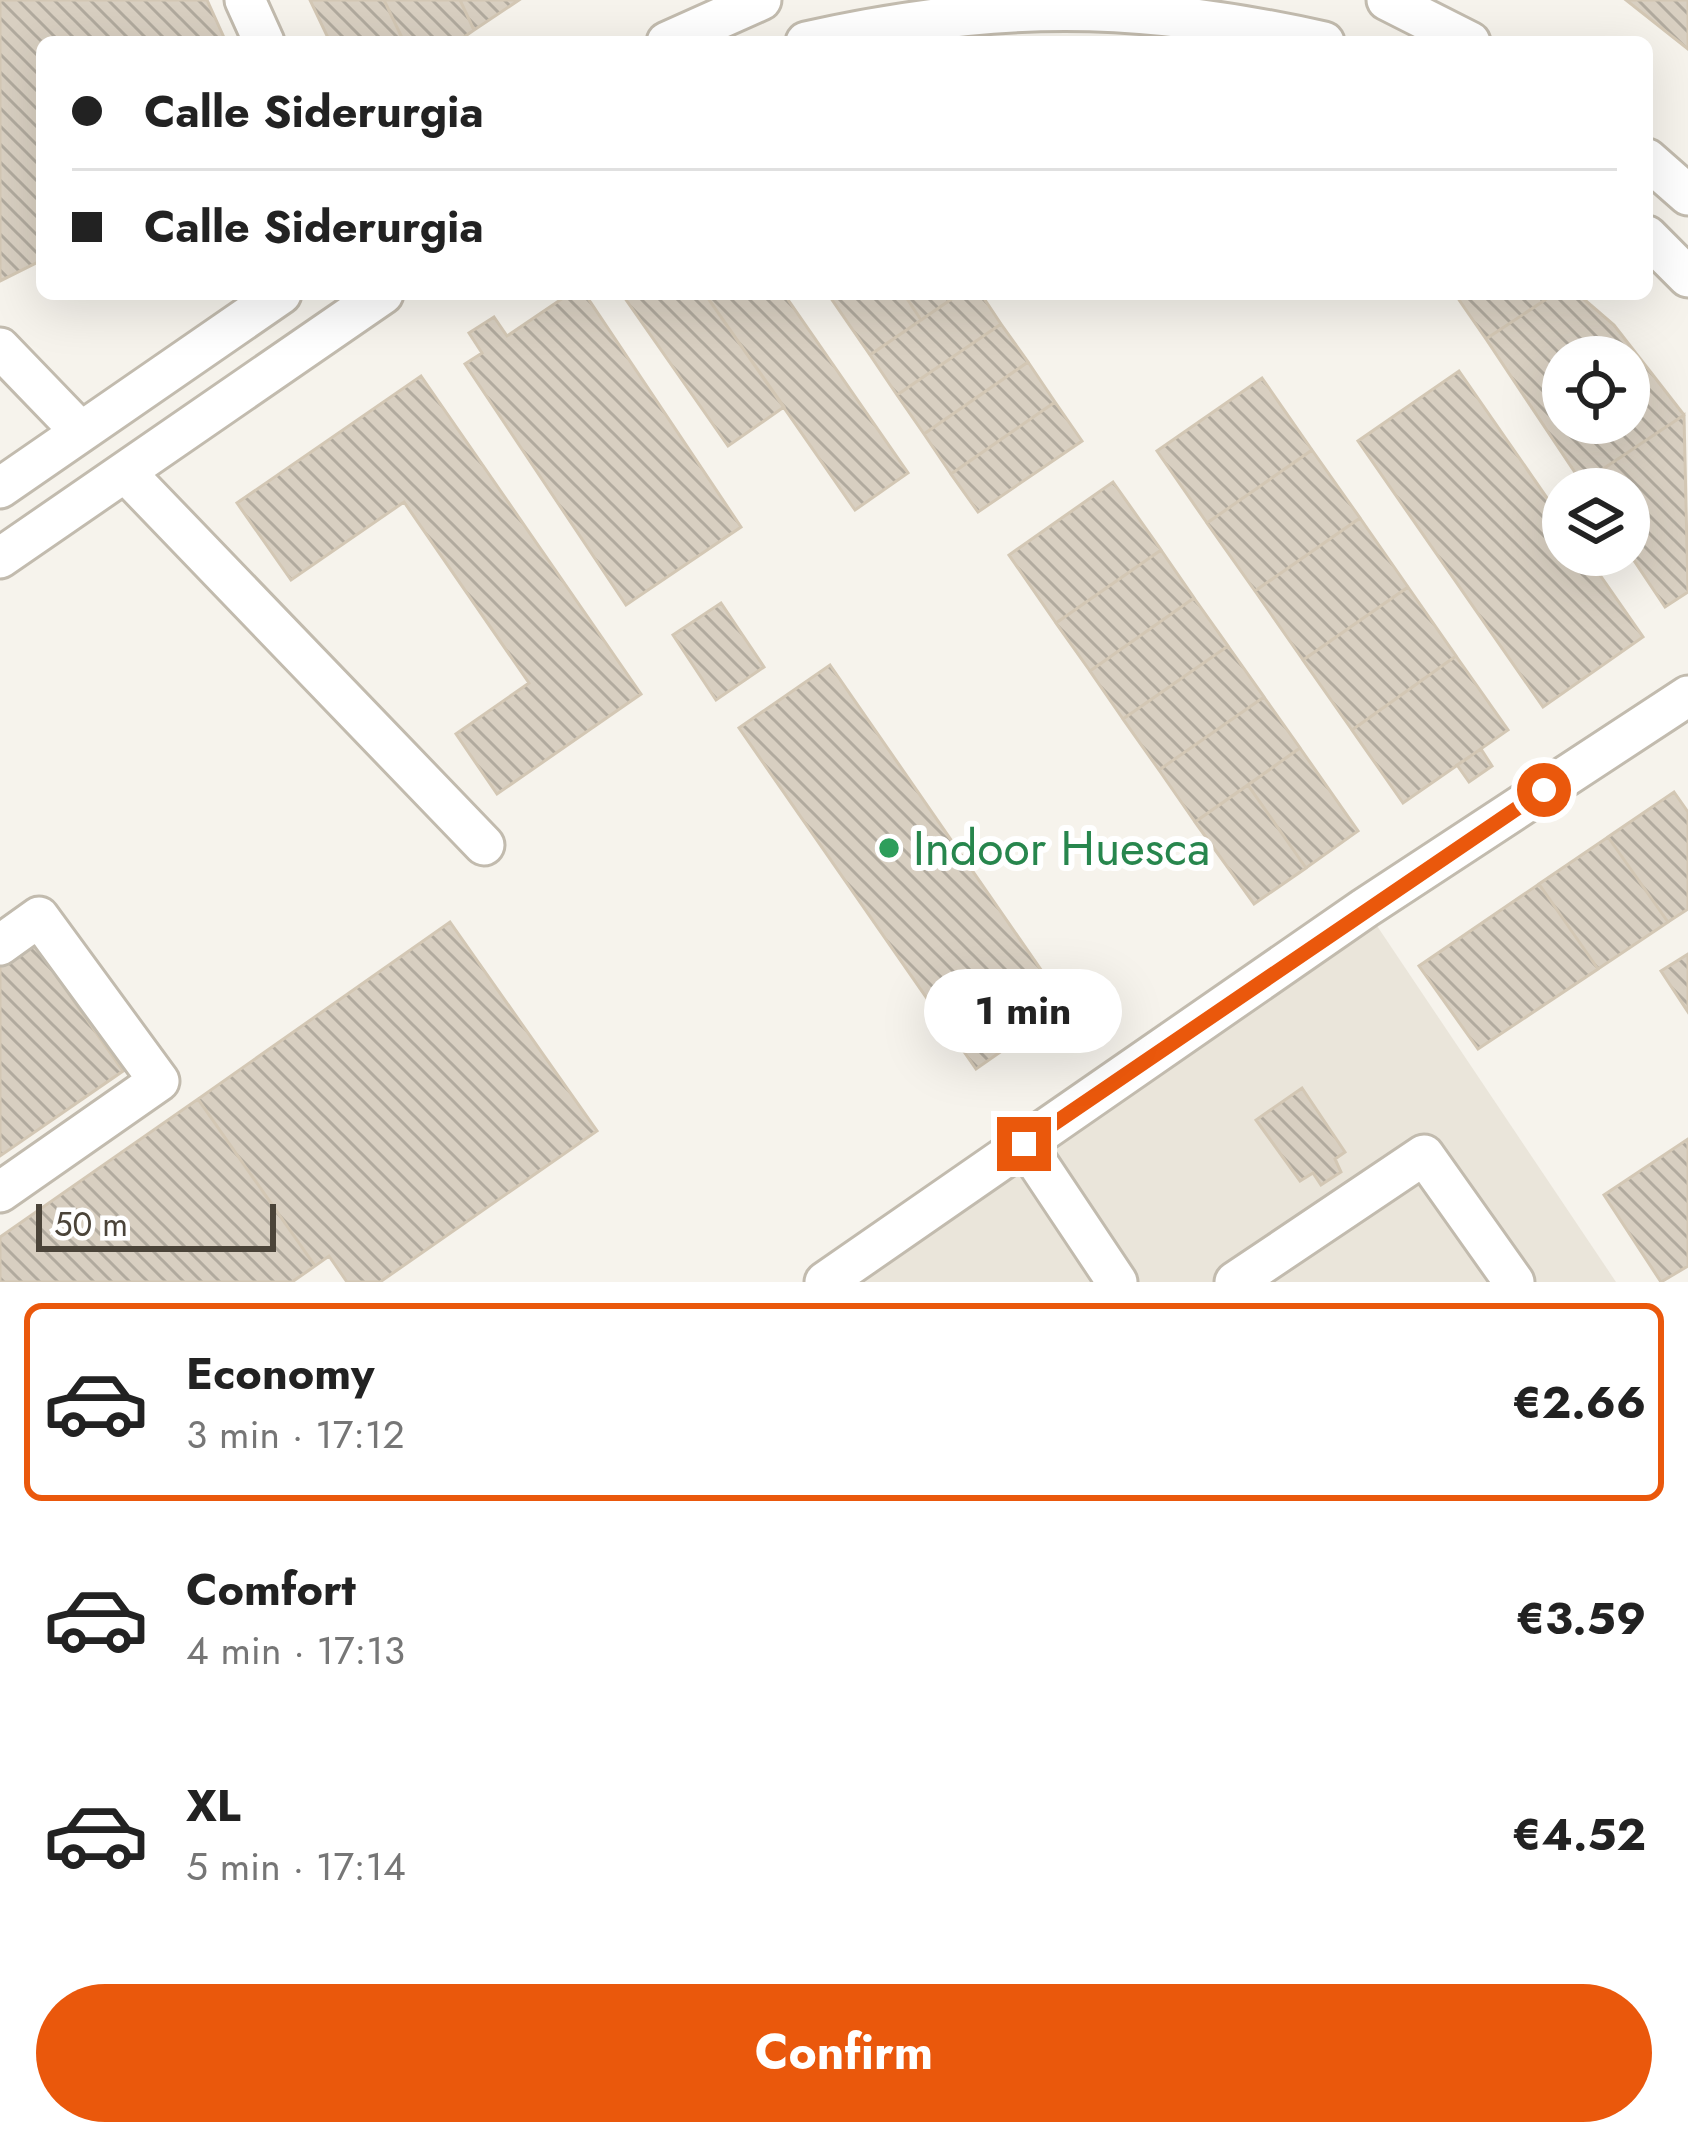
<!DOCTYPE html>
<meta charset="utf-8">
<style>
:root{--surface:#fff;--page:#f2f2f2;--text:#222;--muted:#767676;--line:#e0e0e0;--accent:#ea580c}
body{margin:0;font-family:Jost,sans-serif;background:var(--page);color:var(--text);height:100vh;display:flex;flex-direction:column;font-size:45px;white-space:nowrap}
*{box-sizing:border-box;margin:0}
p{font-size:39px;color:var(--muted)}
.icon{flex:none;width:66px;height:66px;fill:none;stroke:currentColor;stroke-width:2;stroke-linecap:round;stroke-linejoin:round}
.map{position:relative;height:1282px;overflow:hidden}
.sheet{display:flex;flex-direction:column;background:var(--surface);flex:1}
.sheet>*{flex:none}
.guide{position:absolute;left:36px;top:36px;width:1617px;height:264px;border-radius:18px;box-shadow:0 12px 48px #0002;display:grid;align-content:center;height:264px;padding:0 36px;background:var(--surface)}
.tools{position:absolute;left:1542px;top:336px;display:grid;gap:24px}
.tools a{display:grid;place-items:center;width:108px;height:108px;border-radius:50%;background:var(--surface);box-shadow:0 12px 48px #0002;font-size:60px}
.scale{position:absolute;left:36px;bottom:30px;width:240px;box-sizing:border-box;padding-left:12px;border:6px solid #4b4439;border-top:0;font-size:33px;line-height:42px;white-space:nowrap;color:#4b4439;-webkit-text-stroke:9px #fff;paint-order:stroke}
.end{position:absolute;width:54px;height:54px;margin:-27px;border:15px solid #ea580c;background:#fff;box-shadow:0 0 0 6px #fff}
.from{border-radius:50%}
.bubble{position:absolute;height:84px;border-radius:42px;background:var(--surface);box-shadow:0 12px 48px #0002;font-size:39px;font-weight:700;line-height:84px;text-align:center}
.guide b{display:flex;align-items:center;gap:42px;height:114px;font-size:45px}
.guide b+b{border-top:3px solid var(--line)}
.guide i{width:30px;height:30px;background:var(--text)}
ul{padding:21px 0 0;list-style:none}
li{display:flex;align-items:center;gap:36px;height:198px;margin:0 24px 18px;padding:0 12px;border:6px solid transparent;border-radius:18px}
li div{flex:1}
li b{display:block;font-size:45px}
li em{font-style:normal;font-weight:700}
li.selected{border-color:var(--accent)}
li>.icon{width:108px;height:108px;stroke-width:1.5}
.action{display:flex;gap:24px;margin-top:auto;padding:24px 36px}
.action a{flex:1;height:138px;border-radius:72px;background:var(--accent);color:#fff;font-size:48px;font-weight:700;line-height:138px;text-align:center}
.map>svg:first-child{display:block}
.residential{fill:#eae5da}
.building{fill:url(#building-back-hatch);stroke:#d3c7b4;stroke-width:3;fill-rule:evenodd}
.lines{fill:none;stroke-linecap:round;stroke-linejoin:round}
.minor-casing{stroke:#c2bbae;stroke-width:45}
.minor{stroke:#fff;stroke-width:39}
.route{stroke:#ea580c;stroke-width:15}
.leisure-dot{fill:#2e9e5b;stroke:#fff;stroke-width:4.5}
.labels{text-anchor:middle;stroke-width:12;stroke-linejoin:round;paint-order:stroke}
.leisure-label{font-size:48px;fill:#27864d;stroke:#fff;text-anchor:start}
</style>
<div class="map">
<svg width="1688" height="1282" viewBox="0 0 1688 1282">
<defs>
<pattern id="building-back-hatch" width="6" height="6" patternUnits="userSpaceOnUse" patternTransform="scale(3)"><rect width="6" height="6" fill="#d8cfc1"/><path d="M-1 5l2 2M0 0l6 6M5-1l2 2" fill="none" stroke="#b1aa9e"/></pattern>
</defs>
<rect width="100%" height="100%" fill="#f6f3ec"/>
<!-- residential -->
<path class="residential" d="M1365 908 1616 1282H826Z"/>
<!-- building -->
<path class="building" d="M0 0H207L226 42H42V260L0 281Z
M310 0H384L404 42H330Z
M384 0H460L474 30 457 42H404Z
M460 0H519L474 30Z
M1626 0H1688V49Z
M569 294H585L741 527 626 605 465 364 482 353 469 333 494 317 507 336Z
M622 294H705L784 407 728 446Z
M705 294H784L908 473 855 510Z
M828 294H904L921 320 870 355Z
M904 294H959L921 320Z
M959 294H981L1001 324 897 395 870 355Z
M1455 294H1554L1486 339Z
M1554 294H1578L1614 325 1684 415 1582 483 1486 339ZM1563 357H1629V423H1563Z
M1001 324 1028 362 924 434 897 395Z
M1028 362 1055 402 951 474 924 434Z
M1459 371 1563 521V555H1586L1643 637 1543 707 1358 441Z
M421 376 641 694 497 794 456 734 529 683 404 502 291 580 237 503Z
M1262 378 1312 450 1207 523 1157 451Z
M1055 402 1082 441 978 512 951 474Z
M1684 415 1688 592 1665 607 1629 553V489H1586L1582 483Z
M1312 450 1360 518 1255 591 1207 523Z
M1113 482 1161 550 1056 623 1009 555Z
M1360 518 1408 587 1303 660 1255 591Z
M1161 550 1194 598 1090 671 1056 623Z
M1408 587 1456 656 1352 730 1303 660Z
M1194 598 1228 646 1123 719 1090 671Z
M721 603 764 667 716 700 673 635Z
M1228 646 1264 697 1159 770 1123 719Z
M1456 656 1508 730 1403 803 1352 730Z
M830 665 1066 1006 976 1069 739 728Z
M1264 697 1300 748 1195 822 1159 770Z
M1300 748 1358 831 1306 868 1248 785Z
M1481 749 1492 766 1469 782 1457 765Z
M1248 785 1306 868 1254 904 1195 822Z
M1674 792 1688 812V909L1668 922 1608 837Z
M1608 837 1668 922 1598 969 1539 884Z
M1539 884 1598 969 1478 1049 1419 966Z
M450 922 597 1131 380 1282H347L329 1256 315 1266 198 1099Z
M29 937 123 1071 0 1156V957Z
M1688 954V1012L1661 971Z
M1302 1088 1345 1152 1335 1159 1341 1172 1321 1185 1313 1173 1300 1181 1256 1120Z
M198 1099 315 1266 292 1282H0V1237Z
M1688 1139V1266L1661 1282 1604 1195Z"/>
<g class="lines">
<defs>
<path id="minor" d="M245 0 264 42
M1387 0 1470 42
M667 42 761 0
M806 42C993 0 1137 0 1324 42
M1647 159 1688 195
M1647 236 1688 277
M0 348 81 432
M125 472 484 845
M0 488 281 294
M0 558 383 294
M0 945 39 917 159 1081 0 1192
M1025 1144 1117 1282
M825 1282 1365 908 1688 696
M1235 1282 1424 1155 1514 1282"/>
</defs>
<!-- minor casing -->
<use href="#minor" class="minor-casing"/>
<!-- minor -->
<use href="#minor" class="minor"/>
</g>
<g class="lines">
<!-- route -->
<path class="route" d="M1024 1144 1544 790"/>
</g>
<!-- markers -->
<circle class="leisure-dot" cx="889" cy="848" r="12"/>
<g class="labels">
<!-- leisure labels -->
<g class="leisure-label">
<text x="913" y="865">Indoor Huesca</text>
</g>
</g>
</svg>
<div class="tools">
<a><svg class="icon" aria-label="locate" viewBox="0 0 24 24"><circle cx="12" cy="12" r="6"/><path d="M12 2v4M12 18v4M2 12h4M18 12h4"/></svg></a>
<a><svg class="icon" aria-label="layers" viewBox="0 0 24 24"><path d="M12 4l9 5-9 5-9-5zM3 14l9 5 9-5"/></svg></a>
</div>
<div class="scale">50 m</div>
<i class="end from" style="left:1544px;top:790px"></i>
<i class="end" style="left:1024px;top:1144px"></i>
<div class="bubble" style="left:924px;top:969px;width:198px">1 min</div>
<div class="guide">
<b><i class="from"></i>Calle Siderurgia</b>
<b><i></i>Calle Siderurgia</b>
</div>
</div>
<section class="sheet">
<ul>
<li class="selected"><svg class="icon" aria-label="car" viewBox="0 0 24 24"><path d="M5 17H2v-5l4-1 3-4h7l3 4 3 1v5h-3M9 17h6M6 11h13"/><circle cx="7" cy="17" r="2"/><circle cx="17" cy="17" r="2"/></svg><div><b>Economy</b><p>3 min · 17:12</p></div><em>€2.66</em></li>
<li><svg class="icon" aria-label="car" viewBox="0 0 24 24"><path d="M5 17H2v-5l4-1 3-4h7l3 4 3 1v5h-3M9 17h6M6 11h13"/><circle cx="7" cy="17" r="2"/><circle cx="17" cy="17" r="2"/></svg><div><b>Comfort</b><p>4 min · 17:13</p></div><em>€3.59</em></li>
<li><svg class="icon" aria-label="car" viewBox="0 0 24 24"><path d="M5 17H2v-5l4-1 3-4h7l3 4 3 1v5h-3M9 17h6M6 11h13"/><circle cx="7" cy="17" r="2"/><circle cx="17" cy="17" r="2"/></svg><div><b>XL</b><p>5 min · 17:14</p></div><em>€4.52</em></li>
</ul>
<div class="action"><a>Confirm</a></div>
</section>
